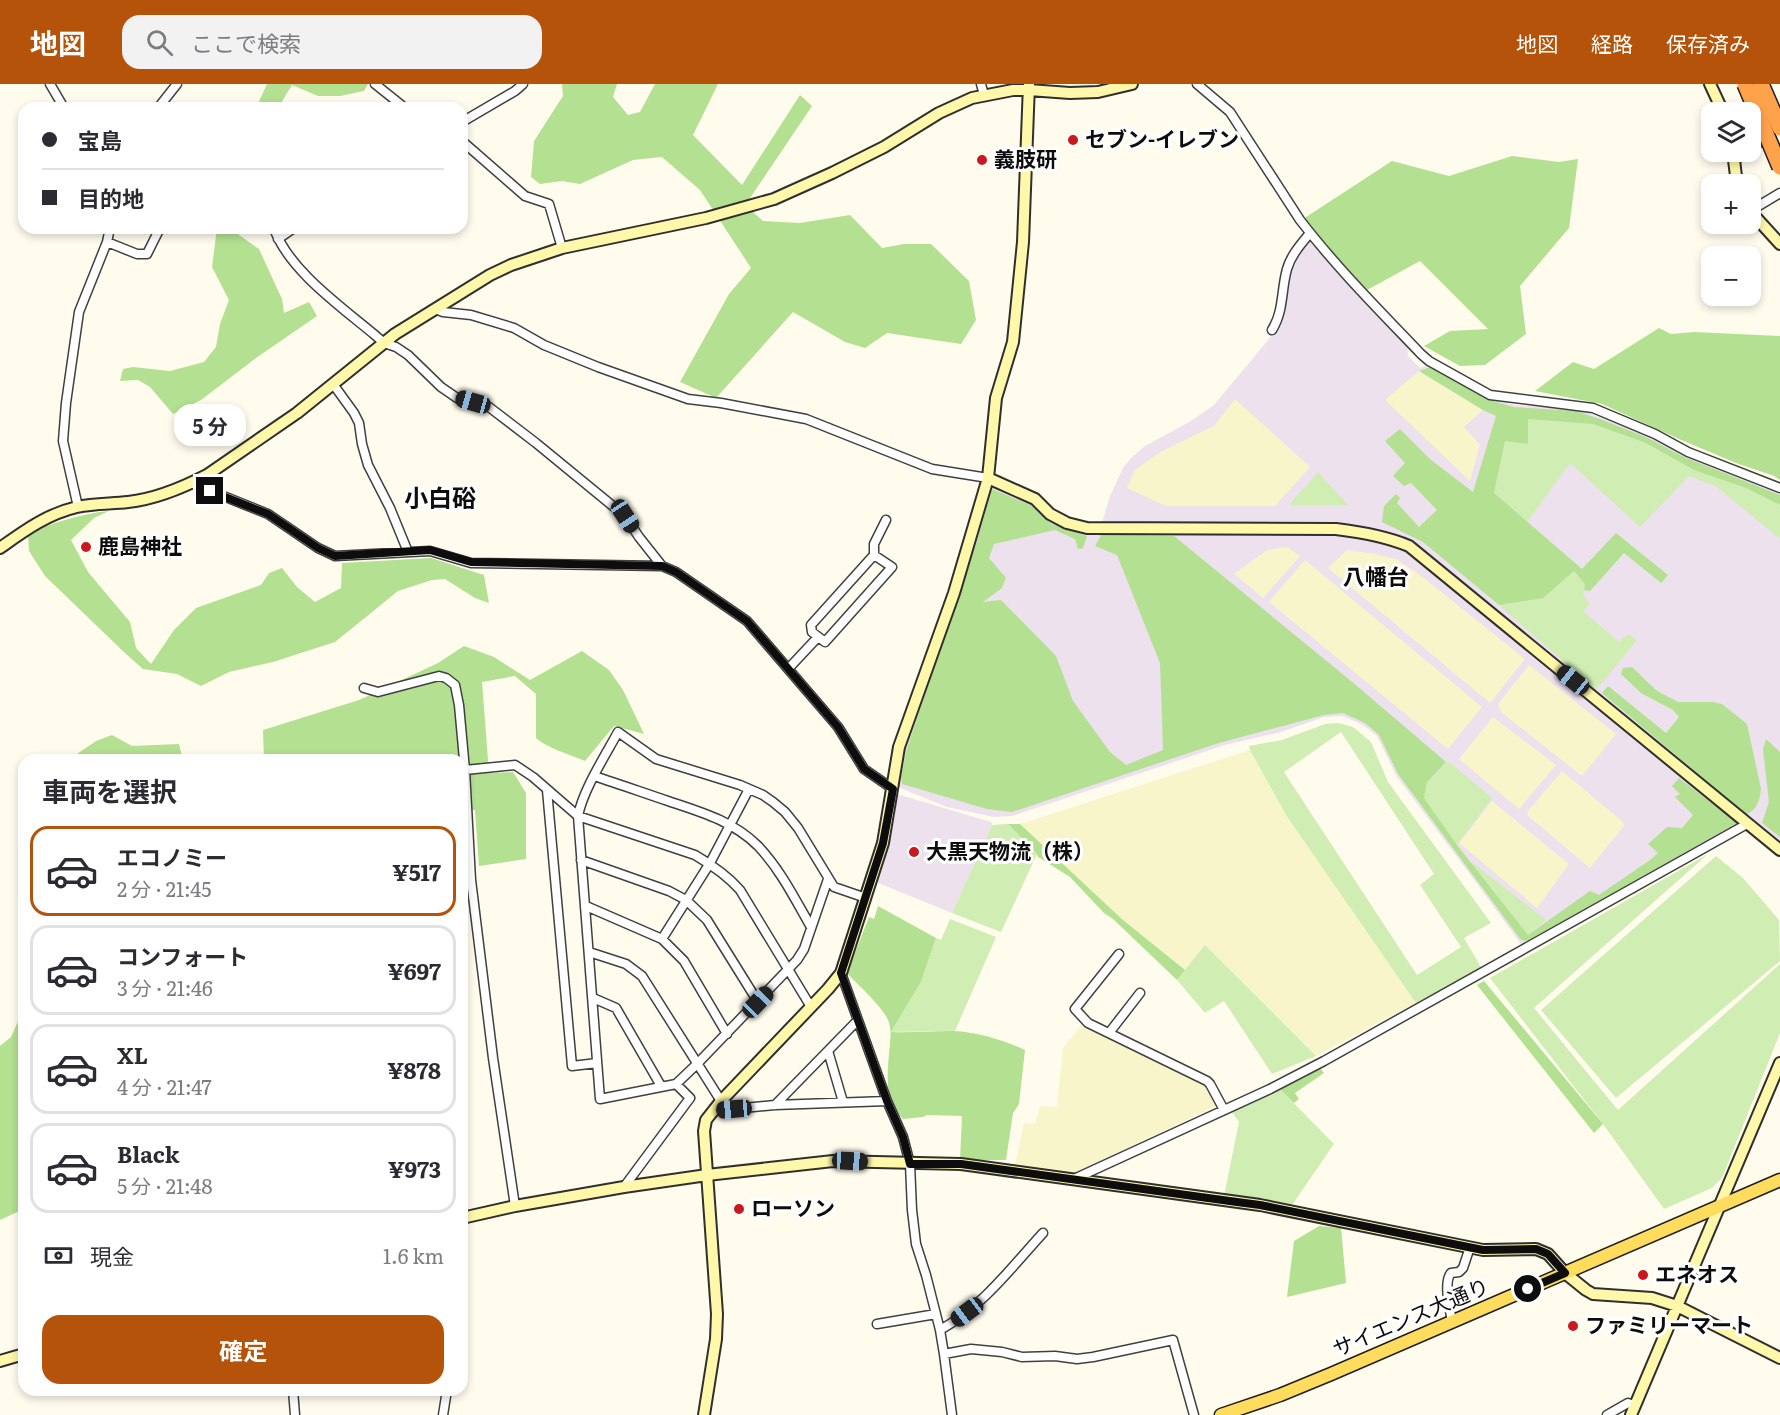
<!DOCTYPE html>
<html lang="ja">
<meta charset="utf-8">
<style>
:root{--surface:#fff;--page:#f2f2f3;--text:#2b2b33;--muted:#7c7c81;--line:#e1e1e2;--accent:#b45309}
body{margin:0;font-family:Literata,"Noto Sans JP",serif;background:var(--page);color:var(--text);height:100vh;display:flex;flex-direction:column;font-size:22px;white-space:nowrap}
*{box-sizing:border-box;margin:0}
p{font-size:20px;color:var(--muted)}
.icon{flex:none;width:33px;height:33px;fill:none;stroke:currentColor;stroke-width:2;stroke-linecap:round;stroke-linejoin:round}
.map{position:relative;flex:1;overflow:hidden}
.panel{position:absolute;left:18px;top:670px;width:450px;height:642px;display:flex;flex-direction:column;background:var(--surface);border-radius:18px;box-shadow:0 3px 9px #0003}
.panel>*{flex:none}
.banner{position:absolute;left:18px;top:18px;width:450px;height:132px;border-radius:18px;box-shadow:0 3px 9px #0003;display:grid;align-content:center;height:132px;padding:0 24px;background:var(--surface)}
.tools{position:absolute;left:1701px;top:18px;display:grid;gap:12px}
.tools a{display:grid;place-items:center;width:60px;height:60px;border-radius:12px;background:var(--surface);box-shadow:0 3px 9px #0003;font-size:30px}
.end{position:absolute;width:27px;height:27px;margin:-14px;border:8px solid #0d0d0d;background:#fff;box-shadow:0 0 0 3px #fff}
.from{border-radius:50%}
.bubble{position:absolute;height:42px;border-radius:18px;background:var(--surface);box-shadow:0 3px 9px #0003;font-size:20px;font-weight:700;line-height:42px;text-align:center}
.car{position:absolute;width:18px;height:36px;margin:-18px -9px;border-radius:8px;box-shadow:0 0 4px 2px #0007;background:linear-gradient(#222 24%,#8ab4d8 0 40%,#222 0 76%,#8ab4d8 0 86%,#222 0)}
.banner b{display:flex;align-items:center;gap:21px;height:57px;font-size:22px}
.banner b+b{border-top:2px solid var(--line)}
.banner i{width:15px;height:15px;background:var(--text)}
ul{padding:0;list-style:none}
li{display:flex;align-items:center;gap:18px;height:90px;margin:0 12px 9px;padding:0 12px;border:3px solid var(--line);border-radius:18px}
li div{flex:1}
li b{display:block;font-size:22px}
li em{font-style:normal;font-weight:700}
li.selected{border-color:var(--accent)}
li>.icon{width:54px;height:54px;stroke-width:1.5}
h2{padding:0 24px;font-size:27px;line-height:72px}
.pay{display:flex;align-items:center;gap:15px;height:66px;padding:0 24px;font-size:22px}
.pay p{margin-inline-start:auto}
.primary-button{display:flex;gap:12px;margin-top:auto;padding:12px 24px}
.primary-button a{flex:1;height:69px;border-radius:18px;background:var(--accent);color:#fff;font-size:24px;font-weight:700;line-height:69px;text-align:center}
header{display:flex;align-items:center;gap:36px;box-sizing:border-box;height:84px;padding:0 30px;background:var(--accent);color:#fff}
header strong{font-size:28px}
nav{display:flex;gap:33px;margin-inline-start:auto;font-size:21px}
.search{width:420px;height:54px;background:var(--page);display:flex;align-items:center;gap:15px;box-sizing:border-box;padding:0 21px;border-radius:18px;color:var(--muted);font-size:22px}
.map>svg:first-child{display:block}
.industrial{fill:#ece1ed}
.farmland{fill:#f8f5cb}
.green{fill:#d0edb3;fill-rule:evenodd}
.forest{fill:#b3e091}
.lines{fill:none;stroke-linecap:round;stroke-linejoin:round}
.street-casing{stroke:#404040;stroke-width:11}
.secondary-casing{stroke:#2f2f2f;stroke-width:14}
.primary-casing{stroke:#1e1e1e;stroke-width:15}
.street{stroke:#fff;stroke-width:8}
.secondary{stroke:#fff7a9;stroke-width:10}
.primary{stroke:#ffdb5e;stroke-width:12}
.highway-bridge-casing{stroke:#1e1e1e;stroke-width:18;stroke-linecap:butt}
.highway-bridge{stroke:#ffa24c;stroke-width:15}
.route{stroke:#0d0d0d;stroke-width:8}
.poi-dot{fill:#cb181d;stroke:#fff;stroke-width:2}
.labels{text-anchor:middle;stroke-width:6;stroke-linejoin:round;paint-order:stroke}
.poi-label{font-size:21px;font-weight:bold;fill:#0d0d0d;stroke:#fff;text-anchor:start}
.street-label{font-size:21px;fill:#0d0d0d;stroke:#fff}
.neighbourhood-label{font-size:22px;font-weight:bold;fill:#0d0d0d;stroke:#fff}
.quarter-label{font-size:24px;font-weight:bold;fill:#0d0d0d;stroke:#fff}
</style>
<header>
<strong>地図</strong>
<div class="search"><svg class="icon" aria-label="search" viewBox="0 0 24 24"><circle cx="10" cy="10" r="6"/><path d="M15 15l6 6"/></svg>ここで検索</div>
<nav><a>地図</a><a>経路</a><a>保存済み</a></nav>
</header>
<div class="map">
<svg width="1780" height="1331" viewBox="0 0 1780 1331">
<rect width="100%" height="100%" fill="#fffcee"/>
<!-- industrial -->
<path class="industrial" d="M1312 155 1351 202 1407 261 1408 272 1420 284 1431 280 1491 315 1515 321 1578 325 1649 352 1685 370 1780 409V757L1746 730 1737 743 1527 861 1521 860 1472 793 1397 693 1377 652 1363 641 1343 632 1324 633 1281 648 1225 661 1012 732 994 733 947 723 898 703 904 661 910 639 942 560 983 429 989 403 994 402 1033 419 1050 436 1072 446 1098 452 1110 412 1123 384 1131 374 1145 362 1191 337 1214 321 1274 249 1283 233 1292 186 1295 174 1308 156Z
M897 710 991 738 992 741 952 829 876 798 890 749Z"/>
<!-- farmland -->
<path class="farmland" d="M1419 287 1483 326 1464 343 1480 361 1470 397 1385 316Z
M1235 315 1310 383 1275 422H1166L1127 404 1135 386 1162 367 1214 342Z
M1287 463 1300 472 1263 514 1234 490 1267 466Z
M1347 466 1375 470 1396 475 1420 491 1525 575 1490 619 1328 484Z
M1305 476 1482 623 1448 665 1269 518Z
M1529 581 1616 650 1582 692 1501 628 1498 620Z
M1493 633 1556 681 1519 725 1459 675Z
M1250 666 1286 731 1416 919 1316 972 1205 862 1185 886 1123 836 1020 740Z
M1562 687 1623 738 1624 742 1590 784 1527 731 1528 727Z
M1492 717 1569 780 1537 824 1459 759Z
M1081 942 1204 1001 1216 1022 1072 1090 1015 1082 1024 1039 1035 1040 1040 1022 1057 1023 1063 964Z"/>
<!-- green -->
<path class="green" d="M1527 335 1593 340 1646 359 1694 386 1746 404 1780 421V455L1717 403 1689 392 1640 443 1570 379 1527 438 1494 409 1505 357Z
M1318 388 1348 421H1289Z
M1574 487 1585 500 1583 511 1590 520 1583 527 1619 558 1628 550 1637 556 1596 606 1499 521 1543 514Z
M1338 639 1353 643 1371 658 1388 698 1491 839 1464 854 1482 885 1416 919 1286 731 1250 666 1249 662 1282 656 1325 640ZM1341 648 1434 790 1420 801 1461 863 1417 891 1284 688Z
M1448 677 1492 714 1457 761 1424 714 1427 698Z
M1008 740 1037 770 1001 848 952 829 992 741Z
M1708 770 1534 924 1618 1026 1780 880V949L1722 1094 1712 1104 1664 1125 1603 1040 1490 894Z
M1716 772 1743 794 1779 836 1780 877 1616 1014 1541 926Z
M1469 776 1546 836 1528 851Z
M950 835 996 853 955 947 891 948 921 898 936 854 941 856Z
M1205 861 1316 972 1272 990 1224 917 1205 929 1177 896Z
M1279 1004 1334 1060 1292 1121 1224 1112 1239 1038 1232 1028Z"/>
<!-- forest -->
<path class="forest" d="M267 0H368L364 7 340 12H318L292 1 278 24H256Z
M562 0H617L613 13 628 31 640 28 655 0H718L693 51 742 101 800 11 812 22 750 114 754 129 763 137 800 139 850 131 882 164 904 160H931L969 197 976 236 961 260 887 249 865 264 845 258 793 228 716 314 680 298 729 210 751 184 700 106 662 73 633 76 580 100 562 97 540 100 531 93 534 57 563 12Z
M1512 72 1559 78 1578 75 1569 144 1520 202 1526 250 1485 281 1460 282 1424 262 1450 247 1488 245 1420 177 1367 206 1303 135 1392 77 1449 92Z
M217 144H235V148L259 165 282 215 284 229 309 218 317 232 256 274 201 316 173 330 150 303 138 296 120 297 123 285 133 283 170 287 204 278 216 263 220 240 229 216 212 183Z
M1659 244 1671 250 1694 248 1780 252V396L1774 392 1736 379 1679 355 1602 320 1535 307 1573 278 1594 285Z
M1430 283 1489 316 1514 323 1576 327 1600 335 1646 353 1684 373 1780 411V421L1746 404 1694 386 1646 359 1593 340 1528 335V360L1505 357 1494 409 1582 485 1616 449 1668 491 1661 499 1624 469 1590 507 1584 506 1585 500 1574 487 1543 514 1499 521 1423 458 1382 438 1384 422 1396 410 1400 414 1397 419 1419 443 1437 426 1411 399 1404 402 1393 392 1405 379 1385 357 1400 345 1431 376 1473 408 1496 332 1483 326 1419 287Z
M992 405 1032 422 1050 439 1057 442 1087 452 1083 464 1078 465 1075 455 1055 446 994 460 989 474 1006 494 1002 504 983 518 1001 516 1056 572 1073 617 1110 668 1126 681 1163 666 1160 579 1117 471 1095 462 1102 450 1174 452 1351 597 1446 678 1427 698 1424 714 1457 761 1528 851 1590 807 1599 811 1650 776 1658 769 1648 760 1667 743 1682 744 1693 731 1675 713 1680 710 1672 702 1679 694 1737 739 1528 857 1521 856 1398 690 1379 651 1365 639 1343 629 1324 631 1219 659 1012 728 987 725 902 700 901 692 907 664 978 454Z
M109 427 94 434 71 456 88 488 130 538 136 564 151 580 174 546 196 524 261 501 269 489 282 484 297 503 315 518 341 504 342 479 431 474 484 491 489 519 475 514 445 495 432 496 398 507 335 558 273 578 229 588 201 602 177 590 143 585 126 570 45 492 29 467 28 450C54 438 80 430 109 427Z
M464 562 494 573 530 596 582 567 609 586 623 606 644 650 614 642 585 677C571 671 545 663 536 654V610L515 592 482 598 489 689 513 688 526 709V775L479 782 475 726 462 725V676H264L263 646 359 616 438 579Z
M1632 583 1657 607 1678 618H1713L1722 620 1747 640 1761 705C1760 715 1757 727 1746 730L1602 609 1608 602 1666 649 1679 633 1673 626 1641 609 1621 590 1623 584Z
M112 651 132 662 179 660 182 672 158 676H68L96 657Z
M1766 655 1780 668V753L1762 739 1769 718 1763 665Z
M1008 740H1020L1123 836 1185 886 1177 896 1113 835 1104 829 1070 793 1038 773 1037 770Z
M878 822 936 854 921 898 891 948C911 949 932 947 953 947 978 948 1003 956 1025 966L1019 1020 1013 1029 1006 1076H960L962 1032 927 1031 923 1033 903 1035C882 1014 888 986 890 959 891 951 891 943 888 936 882 922 858 901 847 889L869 833 874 835Z
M1484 897 1603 1040 1594 1049 1477 901Z
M24 924V1125L0 1136V962L11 953Z
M1320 984 1324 989 1295 1009 1299 1015 1294 1019 1279 1004Z
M1319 1142 1341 1144 1346 1199 1287 1213 1294 1157Z"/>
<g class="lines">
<defs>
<path id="street" d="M50 0 64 24
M375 0 405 24
M981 0 984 11
M1197 0 1230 28 1300 136C1337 184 1380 227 1421 270L1429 277 1490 311 1593 324 1655 350 1688 368 1780 404
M158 24 177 0
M462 38 515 7 523 0
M462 57 525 112 549 120 562 164
M1750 65 1770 51
M1734 77 1747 68
M1750 127 1780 109
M274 144C288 186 343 224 376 252L384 259 396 263 408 271 441 303 457 314 489 323 536 359 625 432 639 453 662 482 676 488 747 537 838 643 864 685 893 705
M278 155 294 144
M107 158 137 170H147L160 144
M435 225 443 228 471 231 514 244 544 261 598 283 688 315 721 319 806 335 932 385 988 394
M1272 246C1284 227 1281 206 1287 185 1291 171 1301 160 1310 149
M333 300 354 329 359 339 362 360 368 381 390 424 408 468
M191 399 268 430 318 464 335 472 430 467 471 479 662 482
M78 423 63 357 66 319 79 228 107 158 110 144
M874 471 892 483 825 558 812 548 811 541Z
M874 471V460L886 436
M788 585 818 553
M364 604 378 608 439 592 446 594 455 601 459 621 465 686 471 796 493 974 515 1122
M465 686 515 681 533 693 578 732 695 771C712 781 727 791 740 806L811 923
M594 692C619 700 644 709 668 717 701 728 733 737 758 762 780 785 795 815 811 843
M547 706 572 982 597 979
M581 776 669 807 686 816 707 836 758 918
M828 795 804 865 797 876 697 980 676 1000 600 1015 578 732C583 706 605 672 618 648L656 675 740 701 763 711 773 718 785 728 798 744 834 803 866 814
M586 822 662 855 684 877 727 950
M662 855 710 779 749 705
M589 868 626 880 642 892 721 1017
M1119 870 1075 925 1088 939 1207 997 1210 1000 1224 1026
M841 889 887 1017 903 1053 910 1080 912 1126 916 1160 926 1191 940 1246 944 1270 952 1331
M593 914 616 924 661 1002
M1109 949 1140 909
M828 967 843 1018
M775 1021 858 936
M713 1027 775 1021 887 1017
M1074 1095 1270 1005 1324 977 1747 740
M624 1103 690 1014 676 1000
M1452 1238C1450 1225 1443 1198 1451 1189L1459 1188 1463 1184 1470 1163
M877 1240 936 1230
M940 1246C983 1222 1010 1185 1043 1149
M944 1270 971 1265 1002 1268 1022 1273 1055 1272 1077 1275 1093 1273 1173 1256 1194 1331
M293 1306 295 1331
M443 1331 447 1306
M1607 1331 1628 1319 1635 1321"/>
<path id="secondary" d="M1710 0 1723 28
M1733 68 1737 100
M1750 127 1780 160
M988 394 1035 415 1050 430 1067 439 1087 444 1336 445C1361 448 1385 452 1409 462L1780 766
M0 464C24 447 47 430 77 423 94 419 111 420 128 418 156 415 182 404 207 391L297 329 395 250 490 191 511 181 562 164 706 134 774 115 832 89 884 63 939 29 972 14 1013 6H1029L1070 9 1098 8 1132 0
M462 1134 515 1122 624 1103 707 1091 833 1077 961 1080 1260 1121 1483 1166 1536 1165 1548 1170 1565 1189 1586 1206 1593 1210 1652 1214 1677 1222 1780 1274
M0 1277 24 1270
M704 1331 716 1255 717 1230 704 1047 706 1036 721 1017 828 905 841 889 883 759 899 663 954 509 988 394 996 314 1013 258 1023 158 1029 0
M1631 1331 1780 979"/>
<path id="primary" d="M1221 1331 1280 1311 1331 1290 1780 1096"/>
</defs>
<!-- street casing -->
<use href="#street" class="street-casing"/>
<!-- secondary casing -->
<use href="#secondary" class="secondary-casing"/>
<!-- primary casing -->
<use href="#primary" class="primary-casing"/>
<!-- street -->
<use href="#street" class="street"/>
<!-- secondary -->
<use href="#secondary" class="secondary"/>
<!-- primary -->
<use href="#primary" class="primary"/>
<defs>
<path id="highway-bridge" d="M1745 0 1780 83
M1761 0 1780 44"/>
</defs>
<!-- highway-bridge casing -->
<use href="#highway-bridge" class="highway-bridge-casing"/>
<!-- highway-bridge -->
<use href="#highway-bridge" class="highway-bridge"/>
</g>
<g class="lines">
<!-- route -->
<path class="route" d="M210 407 268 430 318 464 335 472 430 466 471 478 662 482 676 488 747 537 838 643 864 685 893 705 883 759 841 889 887 1017 903 1053 910 1080H961L1237 1118 1260 1121 1483 1166 1536 1165 1548 1170 1565 1189 1528 1205"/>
</g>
<!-- markers -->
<g class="poi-dot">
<circle cx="1073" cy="56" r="6"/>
<circle cx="982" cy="76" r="6"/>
<circle cx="86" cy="463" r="6"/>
<circle cx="914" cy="768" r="6"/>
<circle cx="739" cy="1125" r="6"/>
<circle cx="1643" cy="1191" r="6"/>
<circle cx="1573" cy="1242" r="6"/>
</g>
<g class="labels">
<!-- poi labels -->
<g class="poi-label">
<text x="1085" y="63">セブン-イレブン</text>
<text x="994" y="83">義肢研</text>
<text x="98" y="470">鹿島神社</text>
<text x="926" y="775">大黒天物流（株）</text>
<text x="751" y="1132">ローソン</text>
<text x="1655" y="1198">エネオス</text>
<text x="1585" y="1249">ファミリーマート</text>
</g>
<!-- street labels -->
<g class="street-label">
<text transform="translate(1411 1234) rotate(-23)" y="7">サイエンス大通り</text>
</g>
<!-- neighbourhood labels -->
<g class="neighbourhood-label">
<text x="1376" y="501">八幡台</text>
</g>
<!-- quarter labels -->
<g class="quarter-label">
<text x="440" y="423">小白硲</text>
</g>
</g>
</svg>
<div class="tools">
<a><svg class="icon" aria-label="layers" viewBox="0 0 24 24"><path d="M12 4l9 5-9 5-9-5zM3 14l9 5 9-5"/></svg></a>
<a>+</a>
<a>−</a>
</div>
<i class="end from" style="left:1528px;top:1205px"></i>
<i class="end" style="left:210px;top:407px"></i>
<div class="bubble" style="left:174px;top:320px;width:72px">5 分</div>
<i class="car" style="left:473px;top:318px;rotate:286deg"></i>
<i class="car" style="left:625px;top:432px;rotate:147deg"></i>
<i class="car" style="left:1573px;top:596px;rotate:309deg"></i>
<i class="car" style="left:758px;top:918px;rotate:44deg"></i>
<i class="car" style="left:734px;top:1025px;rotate:265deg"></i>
<i class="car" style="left:850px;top:1077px;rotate:93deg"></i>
<i class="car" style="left:967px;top:1228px;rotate:233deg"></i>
<div class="banner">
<b><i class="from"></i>宝島</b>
<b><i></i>目的地</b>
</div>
<section class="panel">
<h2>車両を選択</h2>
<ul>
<li class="selected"><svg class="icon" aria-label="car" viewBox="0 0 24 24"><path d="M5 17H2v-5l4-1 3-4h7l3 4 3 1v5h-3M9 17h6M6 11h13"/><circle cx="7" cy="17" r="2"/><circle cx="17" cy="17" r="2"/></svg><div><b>エコノミー</b><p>2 分 · 21:45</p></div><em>¥517</em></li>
<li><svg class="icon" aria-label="car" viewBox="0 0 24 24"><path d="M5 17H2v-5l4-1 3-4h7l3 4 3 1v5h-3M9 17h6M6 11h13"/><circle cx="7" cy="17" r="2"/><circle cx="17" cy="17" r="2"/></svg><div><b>コンフォート</b><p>3 分 · 21:46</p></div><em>¥697</em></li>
<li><svg class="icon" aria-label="car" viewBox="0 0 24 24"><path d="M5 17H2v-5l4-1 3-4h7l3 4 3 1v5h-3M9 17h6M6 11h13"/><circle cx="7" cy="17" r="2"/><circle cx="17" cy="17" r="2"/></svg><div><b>XL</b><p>4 分 · 21:47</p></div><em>¥878</em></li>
<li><svg class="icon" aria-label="car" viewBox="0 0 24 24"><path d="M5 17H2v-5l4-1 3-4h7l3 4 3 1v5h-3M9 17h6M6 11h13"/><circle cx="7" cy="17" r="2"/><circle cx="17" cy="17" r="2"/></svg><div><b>Black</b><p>5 分 · 21:48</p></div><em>¥973</em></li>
</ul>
<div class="pay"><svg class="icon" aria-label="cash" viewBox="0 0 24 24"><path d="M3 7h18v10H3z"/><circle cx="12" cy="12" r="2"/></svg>現金<p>1.6 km</p></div>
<div class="primary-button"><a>確定</a></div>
</section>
</div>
